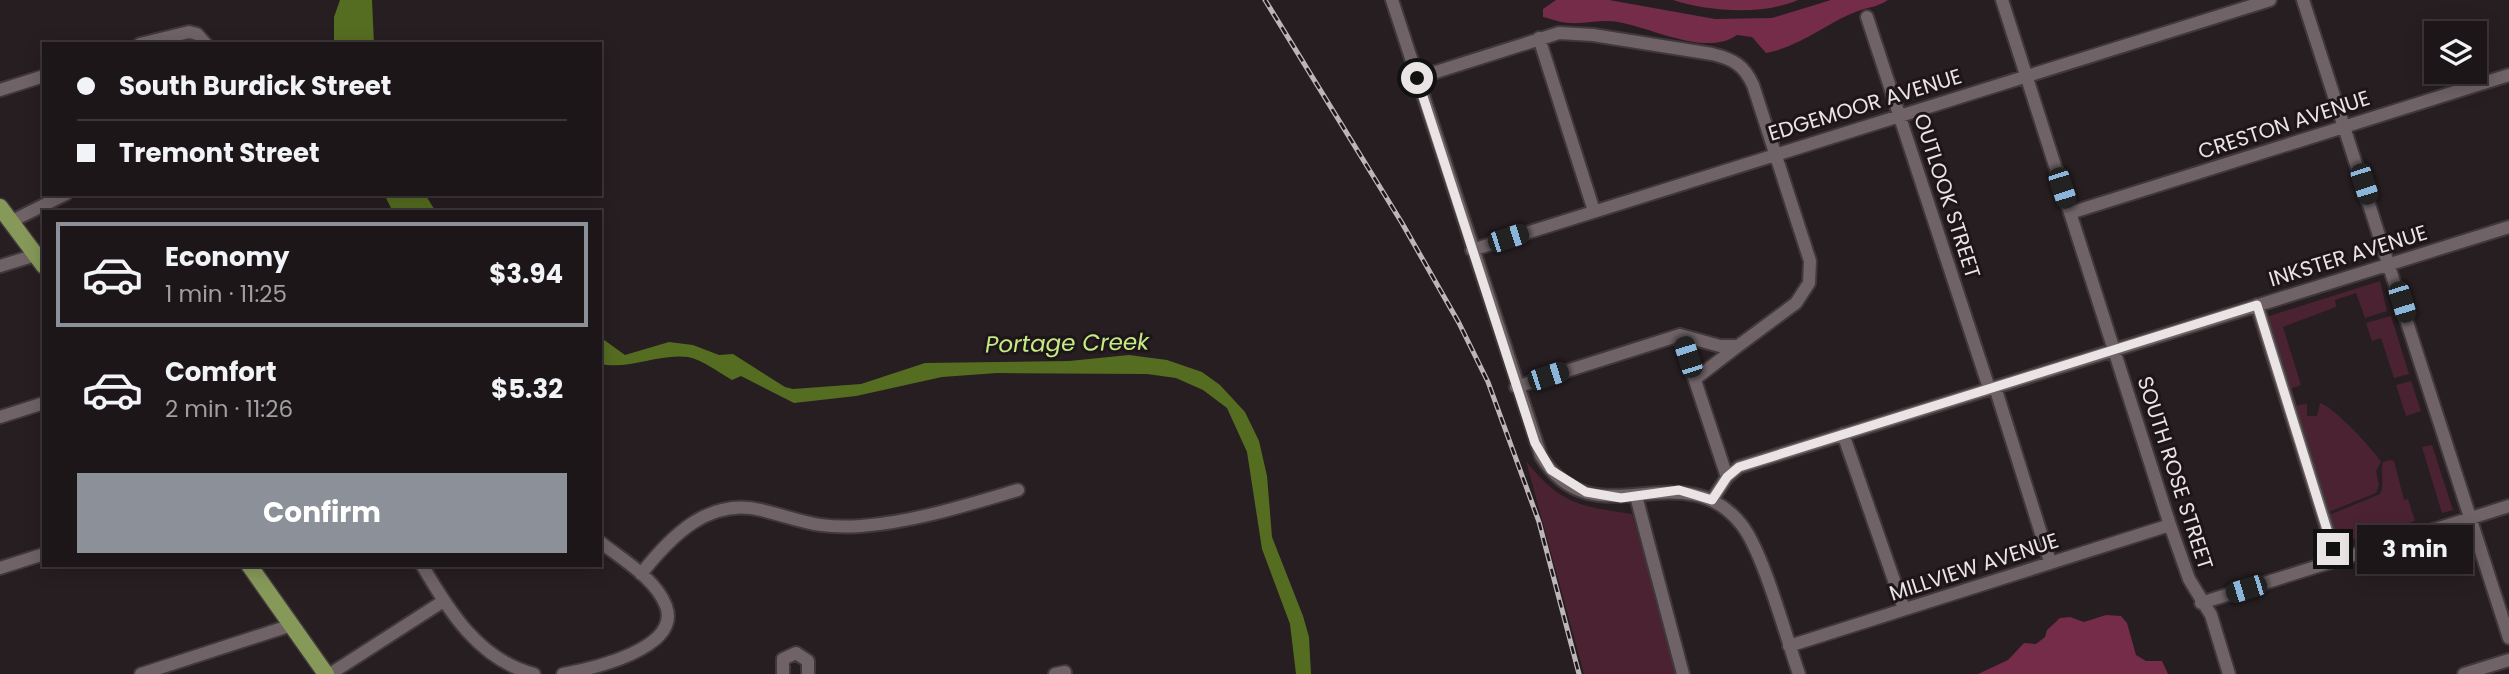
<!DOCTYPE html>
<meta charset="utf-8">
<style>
:root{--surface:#1d1619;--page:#251f22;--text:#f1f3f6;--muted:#a09fa2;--line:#3b3538;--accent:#8c9099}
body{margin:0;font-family:Poppins,sans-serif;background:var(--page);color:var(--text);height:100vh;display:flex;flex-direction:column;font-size:26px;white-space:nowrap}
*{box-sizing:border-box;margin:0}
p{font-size:23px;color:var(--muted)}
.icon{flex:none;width:38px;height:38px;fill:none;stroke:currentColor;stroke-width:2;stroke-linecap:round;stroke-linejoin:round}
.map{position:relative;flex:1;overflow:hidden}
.drawer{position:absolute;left:42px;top:210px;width:560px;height:357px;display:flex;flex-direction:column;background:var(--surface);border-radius:0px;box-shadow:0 4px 18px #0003,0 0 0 2px var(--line)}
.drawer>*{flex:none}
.hud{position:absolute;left:42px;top:42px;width:560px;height:154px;border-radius:0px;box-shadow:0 4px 18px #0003,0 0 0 2px var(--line);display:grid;align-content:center;height:154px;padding:0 35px;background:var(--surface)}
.buttons{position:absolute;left:2424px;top:21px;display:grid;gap:14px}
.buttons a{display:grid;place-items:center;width:63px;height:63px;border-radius:0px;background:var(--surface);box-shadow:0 4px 18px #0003,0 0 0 2px var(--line);font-size:35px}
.end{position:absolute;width:32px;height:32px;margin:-16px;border:9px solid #eae4e5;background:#111;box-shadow:0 0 0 4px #111}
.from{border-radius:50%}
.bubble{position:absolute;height:49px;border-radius:0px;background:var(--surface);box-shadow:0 4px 18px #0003,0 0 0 2px var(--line);font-size:23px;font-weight:700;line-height:49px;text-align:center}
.car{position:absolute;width:21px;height:42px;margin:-21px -10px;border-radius:9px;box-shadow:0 0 5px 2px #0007;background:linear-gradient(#222 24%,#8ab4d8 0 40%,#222 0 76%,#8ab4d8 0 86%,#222 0)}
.hud b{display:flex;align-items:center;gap:24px;height:66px;font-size:26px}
.hud b+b{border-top:2px solid var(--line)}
.hud i{width:18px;height:18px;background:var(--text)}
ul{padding:12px 0 0;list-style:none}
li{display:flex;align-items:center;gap:21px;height:105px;margin:0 14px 10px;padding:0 21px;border:4px solid transparent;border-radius:0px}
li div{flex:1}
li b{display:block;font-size:26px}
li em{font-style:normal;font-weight:700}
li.active{border-color:var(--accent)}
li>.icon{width:63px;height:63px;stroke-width:1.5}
.button{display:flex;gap:14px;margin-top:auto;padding:14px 35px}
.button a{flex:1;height:80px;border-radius:0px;background:var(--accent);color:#fff;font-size:28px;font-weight:700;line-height:80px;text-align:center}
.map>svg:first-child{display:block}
.green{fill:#4b2231}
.forest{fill:#742c48}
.water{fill:#556d21}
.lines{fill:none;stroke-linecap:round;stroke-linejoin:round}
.minor-casing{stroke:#40383b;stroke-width:16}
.major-casing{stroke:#40383b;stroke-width:19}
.minor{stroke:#6f6367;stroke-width:12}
.major{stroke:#879959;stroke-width:16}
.rail-casing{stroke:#bdb6b8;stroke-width:5}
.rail{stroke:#1e1518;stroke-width:2.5;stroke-dasharray:8;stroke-linecap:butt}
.route{stroke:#eae4e5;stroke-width:9}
.labels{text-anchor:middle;stroke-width:6;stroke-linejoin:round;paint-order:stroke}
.street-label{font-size:21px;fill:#eae4e5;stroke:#1e1518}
.water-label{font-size:23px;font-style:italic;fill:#c5eb85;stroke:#1e1518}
</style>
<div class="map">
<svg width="2509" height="674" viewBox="0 0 2509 674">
<rect width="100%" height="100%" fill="#271e21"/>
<!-- green -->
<path class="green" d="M2380 281 2387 311 2365 318 2356 293 2335 300 2336 307 2283 327 2301 385 2290 389 2266 317Z
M2391 316 2409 374 2394 378 2381 338 2372 341 2366 323Z
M2411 381 2421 411 2406 416 2396 385Z
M2320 403C2334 407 2372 448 2381 462L2376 471 2379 485 2376 493 2329 512 2296 409 2298 405 2307 404V416H2317Z
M2432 445 2453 510 2442 513 2422 447Z
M2390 460 2394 461 2404 500 2408 499 2415 521 2339 544 2329 515 2380 494C2385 483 2380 473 2383 462Z
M1526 461C1561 505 1580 506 1632 514L1679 674H1584Z"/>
<!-- forest -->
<path class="forest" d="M1556 0H1609L1715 19 1772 18 1831 0H1888C1878 7 1869 7 1858 11 1826 23 1800 47 1766 53L1752 37 1737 35C1706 57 1653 28 1618 22 1603 19 1586 24 1570 23 1561 23 1552 19 1543 17V9Z
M1673 0H1798C1764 15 1709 12 1673 0Z
M2106 615 2121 616 2127 623 2136 655 2146 661H2162L2168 674H1978L2008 660 2024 643 2036 644 2045 637 2047 630 2060 618 2070 617 2084 622Z"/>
<!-- water -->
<path class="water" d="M340 0H372L374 44H334V17Z
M384 194H425L436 212H393Z
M600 337 625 355 669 342 693 345 719 355 733 354 785 387 793 389 861 384 925 363 1069 361 1129 355 1167 360 1202 372 1220 385 1245 412 1259 441 1267 476 1272 537 1303 616 1309 637 1311 674H1296L1290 624 1262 549 1247 452 1227 408 1203 390 1176 378 1147 374 997 373 942 377 856 396 794 403 741 376 732 380C718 372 703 360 688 357 658 353 631 370 600 364Z"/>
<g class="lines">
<defs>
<path id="minor" d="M1392 0 1541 456C1593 542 1682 450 1741 524 1763 551 1786 637 1799 674
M2002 0 2170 525 2189 579 2211 615 2229 674
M2303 0 2509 638
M1867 17 1989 388
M1539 38 1594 211
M140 44 189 32 197 34 206 44
M1417 78 1559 33 1593 35 1712 54C1733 59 1744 65 1753 85L1810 261 1809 283 1796 303 1738 346H1720L1680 335
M0 90 44 76
M2070 213 2509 75
M12 221 66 194
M1472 250 2270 0
M0 266 36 255
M2257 305 2337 561
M1680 335 1727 477
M1695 379 1738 346
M1516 387 1680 335
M1995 387 2050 562
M0 417 44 403
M1843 434 1904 609
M1636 496 1683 674
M1712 500 1727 477 1739 467 2509 227
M422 565C449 611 479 660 534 674
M0 568 44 554
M641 574C671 536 709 497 761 510 802 520 816 529 861 526 914 522 967 505 1018 490
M2201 603 2509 506
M1789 646 2170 525
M141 674 292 625
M330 674 442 602
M563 674C590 669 682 649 666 606 656 579 622 559 600 542
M783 674V659L796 653 808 661V674
M1055 674 1065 672
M2464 674 2509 660"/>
<path id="major" d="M0 207 44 266
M249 565 326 674"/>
</defs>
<!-- minor casing -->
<use href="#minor" class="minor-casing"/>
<!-- major casing -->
<use href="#major" class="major-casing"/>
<!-- minor -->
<use href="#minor" class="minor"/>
<!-- major -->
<use href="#major" class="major"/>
<defs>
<path id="rail" d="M1265 0 1402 223 1459 323 1488 382 1539 522 1579 674"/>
</defs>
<!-- rail casing -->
<use href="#rail" class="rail-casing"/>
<!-- rail -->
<use href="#rail" class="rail"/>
</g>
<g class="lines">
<!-- route -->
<path class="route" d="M1417 78 1535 443 1551 470 1586 492 1621 498 1679 490 1712 500 1727 477 1739 467 2257 305 2333 549"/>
</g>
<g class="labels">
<!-- street labels -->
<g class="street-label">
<text transform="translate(1865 105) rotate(-17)" y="7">EDGEMOOR AVENUE</text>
<text transform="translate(2284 125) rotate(-18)" y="7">CRESTON AVENUE</text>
<text transform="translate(1947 196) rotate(72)" y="7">OUTLOOK STREET</text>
<text transform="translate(2348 256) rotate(-17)" y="7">INKSTER AVENUE</text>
<text transform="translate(2175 473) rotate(72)" y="7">SOUTH ROSE STREET</text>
<text transform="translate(1974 567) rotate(-18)" y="7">MILLVIEW AVENUE</text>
</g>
<!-- water labels -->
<g class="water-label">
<text transform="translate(1067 343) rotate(-1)" y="8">Portage Creek</text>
</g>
</g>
</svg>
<div class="buttons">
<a><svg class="icon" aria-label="layers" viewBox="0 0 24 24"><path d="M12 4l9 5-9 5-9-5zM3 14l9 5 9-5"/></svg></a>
</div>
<i class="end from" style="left:1417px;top:78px"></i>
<i class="end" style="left:2333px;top:549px"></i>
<div class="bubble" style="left:2357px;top:525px;width:116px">3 min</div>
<i class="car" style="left:2364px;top:184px;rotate:162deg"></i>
<i class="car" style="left:2062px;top:188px;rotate:162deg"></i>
<i class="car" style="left:1508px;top:238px;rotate:72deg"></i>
<i class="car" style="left:2402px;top:302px;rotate:163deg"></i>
<i class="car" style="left:1688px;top:357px;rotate:342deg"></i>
<i class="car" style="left:1548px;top:376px;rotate:72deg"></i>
<i class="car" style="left:2246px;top:589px;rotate:253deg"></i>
<div class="hud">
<b><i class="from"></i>South Burdick Street</b>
<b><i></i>Tremont Street</b>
</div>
<section class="drawer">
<ul>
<li class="active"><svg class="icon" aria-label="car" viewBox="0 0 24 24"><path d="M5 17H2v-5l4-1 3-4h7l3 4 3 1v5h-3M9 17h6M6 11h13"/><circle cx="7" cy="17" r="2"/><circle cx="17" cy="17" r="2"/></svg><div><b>Economy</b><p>1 min · 11:25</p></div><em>$3.94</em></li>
<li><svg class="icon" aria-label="car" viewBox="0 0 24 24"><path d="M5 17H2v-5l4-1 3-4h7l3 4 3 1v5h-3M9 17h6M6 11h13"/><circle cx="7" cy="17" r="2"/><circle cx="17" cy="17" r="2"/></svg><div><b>Comfort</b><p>2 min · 11:26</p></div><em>$5.32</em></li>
</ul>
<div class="button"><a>Confirm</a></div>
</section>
</div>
